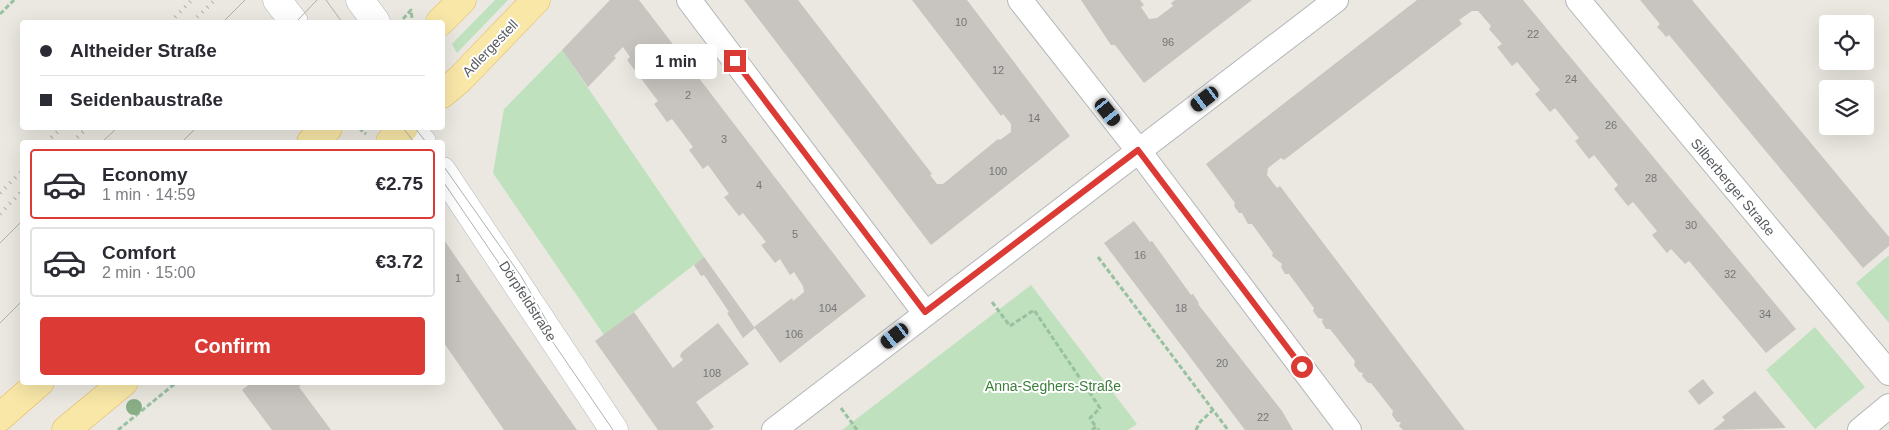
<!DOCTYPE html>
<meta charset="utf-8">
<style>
:root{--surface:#fff;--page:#f2f2f3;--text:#2b2b33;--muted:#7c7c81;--line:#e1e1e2;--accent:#db3a35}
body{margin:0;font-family:Helvetica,sans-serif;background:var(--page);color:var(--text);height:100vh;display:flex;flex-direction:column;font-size:19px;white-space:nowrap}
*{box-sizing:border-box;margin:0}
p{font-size:16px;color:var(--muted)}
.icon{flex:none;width:28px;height:28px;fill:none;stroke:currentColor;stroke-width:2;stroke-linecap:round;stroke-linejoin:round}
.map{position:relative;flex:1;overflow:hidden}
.details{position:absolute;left:20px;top:140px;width:425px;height:245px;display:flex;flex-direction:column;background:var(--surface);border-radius:5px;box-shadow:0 5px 20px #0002}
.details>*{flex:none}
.top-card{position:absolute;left:20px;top:20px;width:425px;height:110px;border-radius:5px;box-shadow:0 5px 20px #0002;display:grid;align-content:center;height:110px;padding:0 20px;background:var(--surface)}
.buttons{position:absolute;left:1819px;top:15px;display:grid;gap:10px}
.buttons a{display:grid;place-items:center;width:55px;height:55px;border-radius:5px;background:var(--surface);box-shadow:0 5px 20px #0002;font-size:25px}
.end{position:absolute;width:22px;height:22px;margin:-11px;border:6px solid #db3a35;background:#fff;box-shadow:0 0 0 2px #fff}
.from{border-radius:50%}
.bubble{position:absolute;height:35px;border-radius:5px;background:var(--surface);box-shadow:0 5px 20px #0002;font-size:16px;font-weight:700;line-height:35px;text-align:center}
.car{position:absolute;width:15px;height:30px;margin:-15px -8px;border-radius:6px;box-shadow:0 0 4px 1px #0007;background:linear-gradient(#222 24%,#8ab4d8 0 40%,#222 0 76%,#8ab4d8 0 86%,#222 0)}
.top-card b{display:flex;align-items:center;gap:18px;height:48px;font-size:19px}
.top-card b+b{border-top:1px solid var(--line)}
.top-card i{width:12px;height:12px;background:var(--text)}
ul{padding:9px 0 0;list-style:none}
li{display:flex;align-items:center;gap:15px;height:70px;margin:0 10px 8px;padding:0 10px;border:2px solid var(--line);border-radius:5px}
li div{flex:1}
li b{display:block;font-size:19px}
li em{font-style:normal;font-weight:700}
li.selected{border-color:var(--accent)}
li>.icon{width:45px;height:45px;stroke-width:1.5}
.primary-button{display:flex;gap:10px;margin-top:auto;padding:10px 20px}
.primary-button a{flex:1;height:58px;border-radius:5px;background:var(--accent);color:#fff;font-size:20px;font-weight:700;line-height:58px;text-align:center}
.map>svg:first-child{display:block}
.green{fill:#bfe1bd}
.building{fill:#c8c4bf}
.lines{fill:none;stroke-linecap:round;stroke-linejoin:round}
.minor-casing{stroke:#b2b6ba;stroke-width:26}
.tertiary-casing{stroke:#b2b6ba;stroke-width:29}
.secondary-casing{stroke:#b1b5ba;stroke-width:29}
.primary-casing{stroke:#e5b95e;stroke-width:29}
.path{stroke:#98c1a1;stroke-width:3;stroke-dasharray:5 2.5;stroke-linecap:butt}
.minor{stroke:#fff;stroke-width:24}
.tertiary{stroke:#fff;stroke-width:28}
.secondary{stroke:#fff;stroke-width:28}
.primary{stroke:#f8e7a7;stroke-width:28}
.tram{stroke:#afb0b0;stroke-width:1}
.rail{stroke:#afb0b0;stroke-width:4;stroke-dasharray:1 6;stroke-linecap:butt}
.tree{fill:#89ae85}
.route{stroke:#db3a35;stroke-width:6}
.labels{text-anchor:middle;stroke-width:4;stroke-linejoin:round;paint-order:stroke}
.number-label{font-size:11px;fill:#747678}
.street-label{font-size:14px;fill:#585c60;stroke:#fff}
.park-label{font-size:14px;fill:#3a7e3a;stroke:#fff}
</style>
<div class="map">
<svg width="1889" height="430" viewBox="0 0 1889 430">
<rect width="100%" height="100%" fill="#eae8e0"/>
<!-- green -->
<path class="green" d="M495 0H508L457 53 452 44Z
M562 50 704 257 604 335 493 173 504 109Z
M1889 255V323L1856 283Z
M1031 285 1137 424 1128 430H842Z
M1815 327 1865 387 1815 429 1766 370Z"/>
<!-- building -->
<path class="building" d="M610 0H639L866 296 780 363 755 328 743 338 727 313 729 312 704 275 701 276 694 265 704 257 754 327 792 298 793 301 804 292 803 286 794 272 790 275 780 259 775 263 761 245 766 242 743 213 739 216 724 197 729 194 708 165 703 169 689 150 693 147 672 119 667 122 654 104 658 101 627 60 630 57 623 47 614 56 616 58 588 87 562 50Z
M744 0H798L932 174 930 175 937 184H943L998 139 1000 140 1011 132V124L1003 114 1001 116 912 0H967L1070 136 931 245Z
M1081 0H1140L1144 5 1141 7 1149 19 1157 18 1173 6 1171 3 1175 0H1252L1144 83 1115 45H1111Z
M1417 0H1523L1796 329 1766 353 1689 261 1685 264 1671 249 1667 253 1652 235 1657 231 1633 202 1628 206 1614 189 1618 185 1594 155 1589 159 1575 141 1579 138 1555 108 1550 112 1535 94 1540 90 1517 62 1512 66 1497 47 1502 44 1489 29 1491 26 1478 11H1472L1459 20 1462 24 1284 160 1281 158 1268 168 1267 175 1277 188 1280 186 1465 430H1403L1399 426 1401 422H1397L1392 415 1393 411 1371 383H1368L1362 376 1363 373 1359 372 1354 365 1355 361 1330 329H1326L1322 322 1323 319 1318 318 1313 311 1314 308 1289 274H1285L1281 267 1282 264 1272 256 1273 253 1252 224H1248L1242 213H1239L1234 206 1235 203 1206 164Z
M1640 0H1692L1889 237V246L1863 268 1669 35 1666 37 1662 32 1657 27 1660 24Z
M1134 221 1150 242 1152 241 1191 295 1193 294 1199 303 1198 304 1282 411 1293 430H1245L1104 243Z
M442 237 477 288 577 430H504L442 340Z
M634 312 673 368 683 360 680 356 682 352 718 323 749 364 696 402 714 427 709 430H658L595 341Z
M1703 379 1714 393 1699 405 1688 391Z
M252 382H303L299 387 331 430H272L242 390Z
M1755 391 1786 428 1713 430 1725 420 1722 417Z"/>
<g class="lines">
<defs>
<path id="minor" d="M689 0 925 313
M1020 0 1138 150 1349 430
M1578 0 1889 373
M774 430 1336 0
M1860 430 1889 406"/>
<path id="tertiary" d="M409 128 422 142
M442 171 614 430"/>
<path id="secondary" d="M277 0 294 22
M360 0 376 22"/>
<path id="primary" d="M440 22 462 0
M442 94 460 79 536 0
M311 142 328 128
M390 142 404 128
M0 417 40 382
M66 430 124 382"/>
</defs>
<!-- minor casing -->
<use href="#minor" class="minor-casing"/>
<!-- tertiary casing -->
<use href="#tertiary" class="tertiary-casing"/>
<!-- secondary casing -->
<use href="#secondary" class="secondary-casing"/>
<!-- primary casing -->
<use href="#primary" class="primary-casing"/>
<!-- path -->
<path class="path" d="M0 14 14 0
M403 19 411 10 412 19
M359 128 366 134
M1098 257 1228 430
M992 302 1010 326 1034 310 1100 408 1090 418 1096 427
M841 408 857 430
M118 430 177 382
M1092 430 1096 427 1099 430
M1196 430 1200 422 1213 410"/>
<!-- minor -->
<use href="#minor" class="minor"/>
<!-- tertiary -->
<use href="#tertiary" class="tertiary"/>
<!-- secondary -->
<use href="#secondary" class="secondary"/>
<!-- primary -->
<use href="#primary" class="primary"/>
<!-- tram -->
<path class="tram" d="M326 0 342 22
M223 22 245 0
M296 22 317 0
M403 128 414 142
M415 128 426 142
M102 142 117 128
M182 142 196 128
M442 164 521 276 549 325
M442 180 613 430
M0 243 22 221
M0 323 22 301"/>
<!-- rail -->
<path class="rail" d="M170 22 192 0
M192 22 215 0
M46 142 62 128
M72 142 87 128
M0 193 22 171
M0 214 22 191"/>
</g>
<!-- trees -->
<g class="tree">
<circle cx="694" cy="55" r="8"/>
<circle cx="134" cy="407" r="8"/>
</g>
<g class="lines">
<!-- route -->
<path class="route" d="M735 61 925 312 1138 150 1302 367"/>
</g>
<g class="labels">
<!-- number labels -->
<g class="number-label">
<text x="961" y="26">10</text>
<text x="1533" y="38">22</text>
<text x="1168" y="46">96</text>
<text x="998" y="74">12</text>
<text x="1571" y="83">24</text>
<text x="688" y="99">2</text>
<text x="1034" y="122">14</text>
<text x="1611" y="129">26</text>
<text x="724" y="143">3</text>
<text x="998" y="175">100</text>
<text x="1651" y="182">28</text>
<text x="759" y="189">4</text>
<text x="1691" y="229">30</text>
<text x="795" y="238">5</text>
<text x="1140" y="259">16</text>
<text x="1730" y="278">32</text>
<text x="458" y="282">1</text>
<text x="828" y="312">104</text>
<text x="1181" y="312">18</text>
<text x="1765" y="318">34</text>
<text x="794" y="338">106</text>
<text x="1222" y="367">20</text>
<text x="712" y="377">108</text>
<text x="1263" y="421">22</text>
</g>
<!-- street labels -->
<g class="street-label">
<text transform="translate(490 48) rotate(-46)" y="5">Adlergestell</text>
<text transform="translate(1733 187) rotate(50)" y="5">Silberberger Straße</text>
<text transform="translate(528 301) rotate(57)" y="5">Dörpfeldstraße</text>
</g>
<!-- park labels -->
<g class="park-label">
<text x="1053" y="391">Anna-Seghers-Straße</text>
</g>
</g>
</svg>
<div class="buttons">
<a><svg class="icon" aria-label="locate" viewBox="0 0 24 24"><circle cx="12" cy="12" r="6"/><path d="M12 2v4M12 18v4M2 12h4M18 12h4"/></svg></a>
<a><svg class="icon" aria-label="layers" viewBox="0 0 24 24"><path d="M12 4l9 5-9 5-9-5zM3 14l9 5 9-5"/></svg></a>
</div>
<i class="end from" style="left:1302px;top:367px"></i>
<i class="end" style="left:735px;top:61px"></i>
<div class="bubble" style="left:635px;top:44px;width:82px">1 min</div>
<i class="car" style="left:1205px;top:99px;rotate:233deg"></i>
<i class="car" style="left:1108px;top:112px;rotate:142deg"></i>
<i class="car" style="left:895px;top:336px;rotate:232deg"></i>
<div class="top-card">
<b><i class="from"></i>Altheider Straße</b>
<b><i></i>Seidenbaustraße</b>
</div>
<section class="details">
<ul>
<li class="selected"><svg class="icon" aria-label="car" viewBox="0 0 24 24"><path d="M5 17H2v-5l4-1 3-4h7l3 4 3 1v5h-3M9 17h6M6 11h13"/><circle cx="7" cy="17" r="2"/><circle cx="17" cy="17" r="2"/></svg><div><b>Economy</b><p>1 min · 14:59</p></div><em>€2.75</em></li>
<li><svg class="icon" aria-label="car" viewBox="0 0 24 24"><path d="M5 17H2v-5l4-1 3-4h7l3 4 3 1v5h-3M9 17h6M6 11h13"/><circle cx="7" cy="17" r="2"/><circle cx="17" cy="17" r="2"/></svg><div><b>Comfort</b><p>2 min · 15:00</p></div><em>€3.72</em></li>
</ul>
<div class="primary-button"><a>Confirm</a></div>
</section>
</div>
